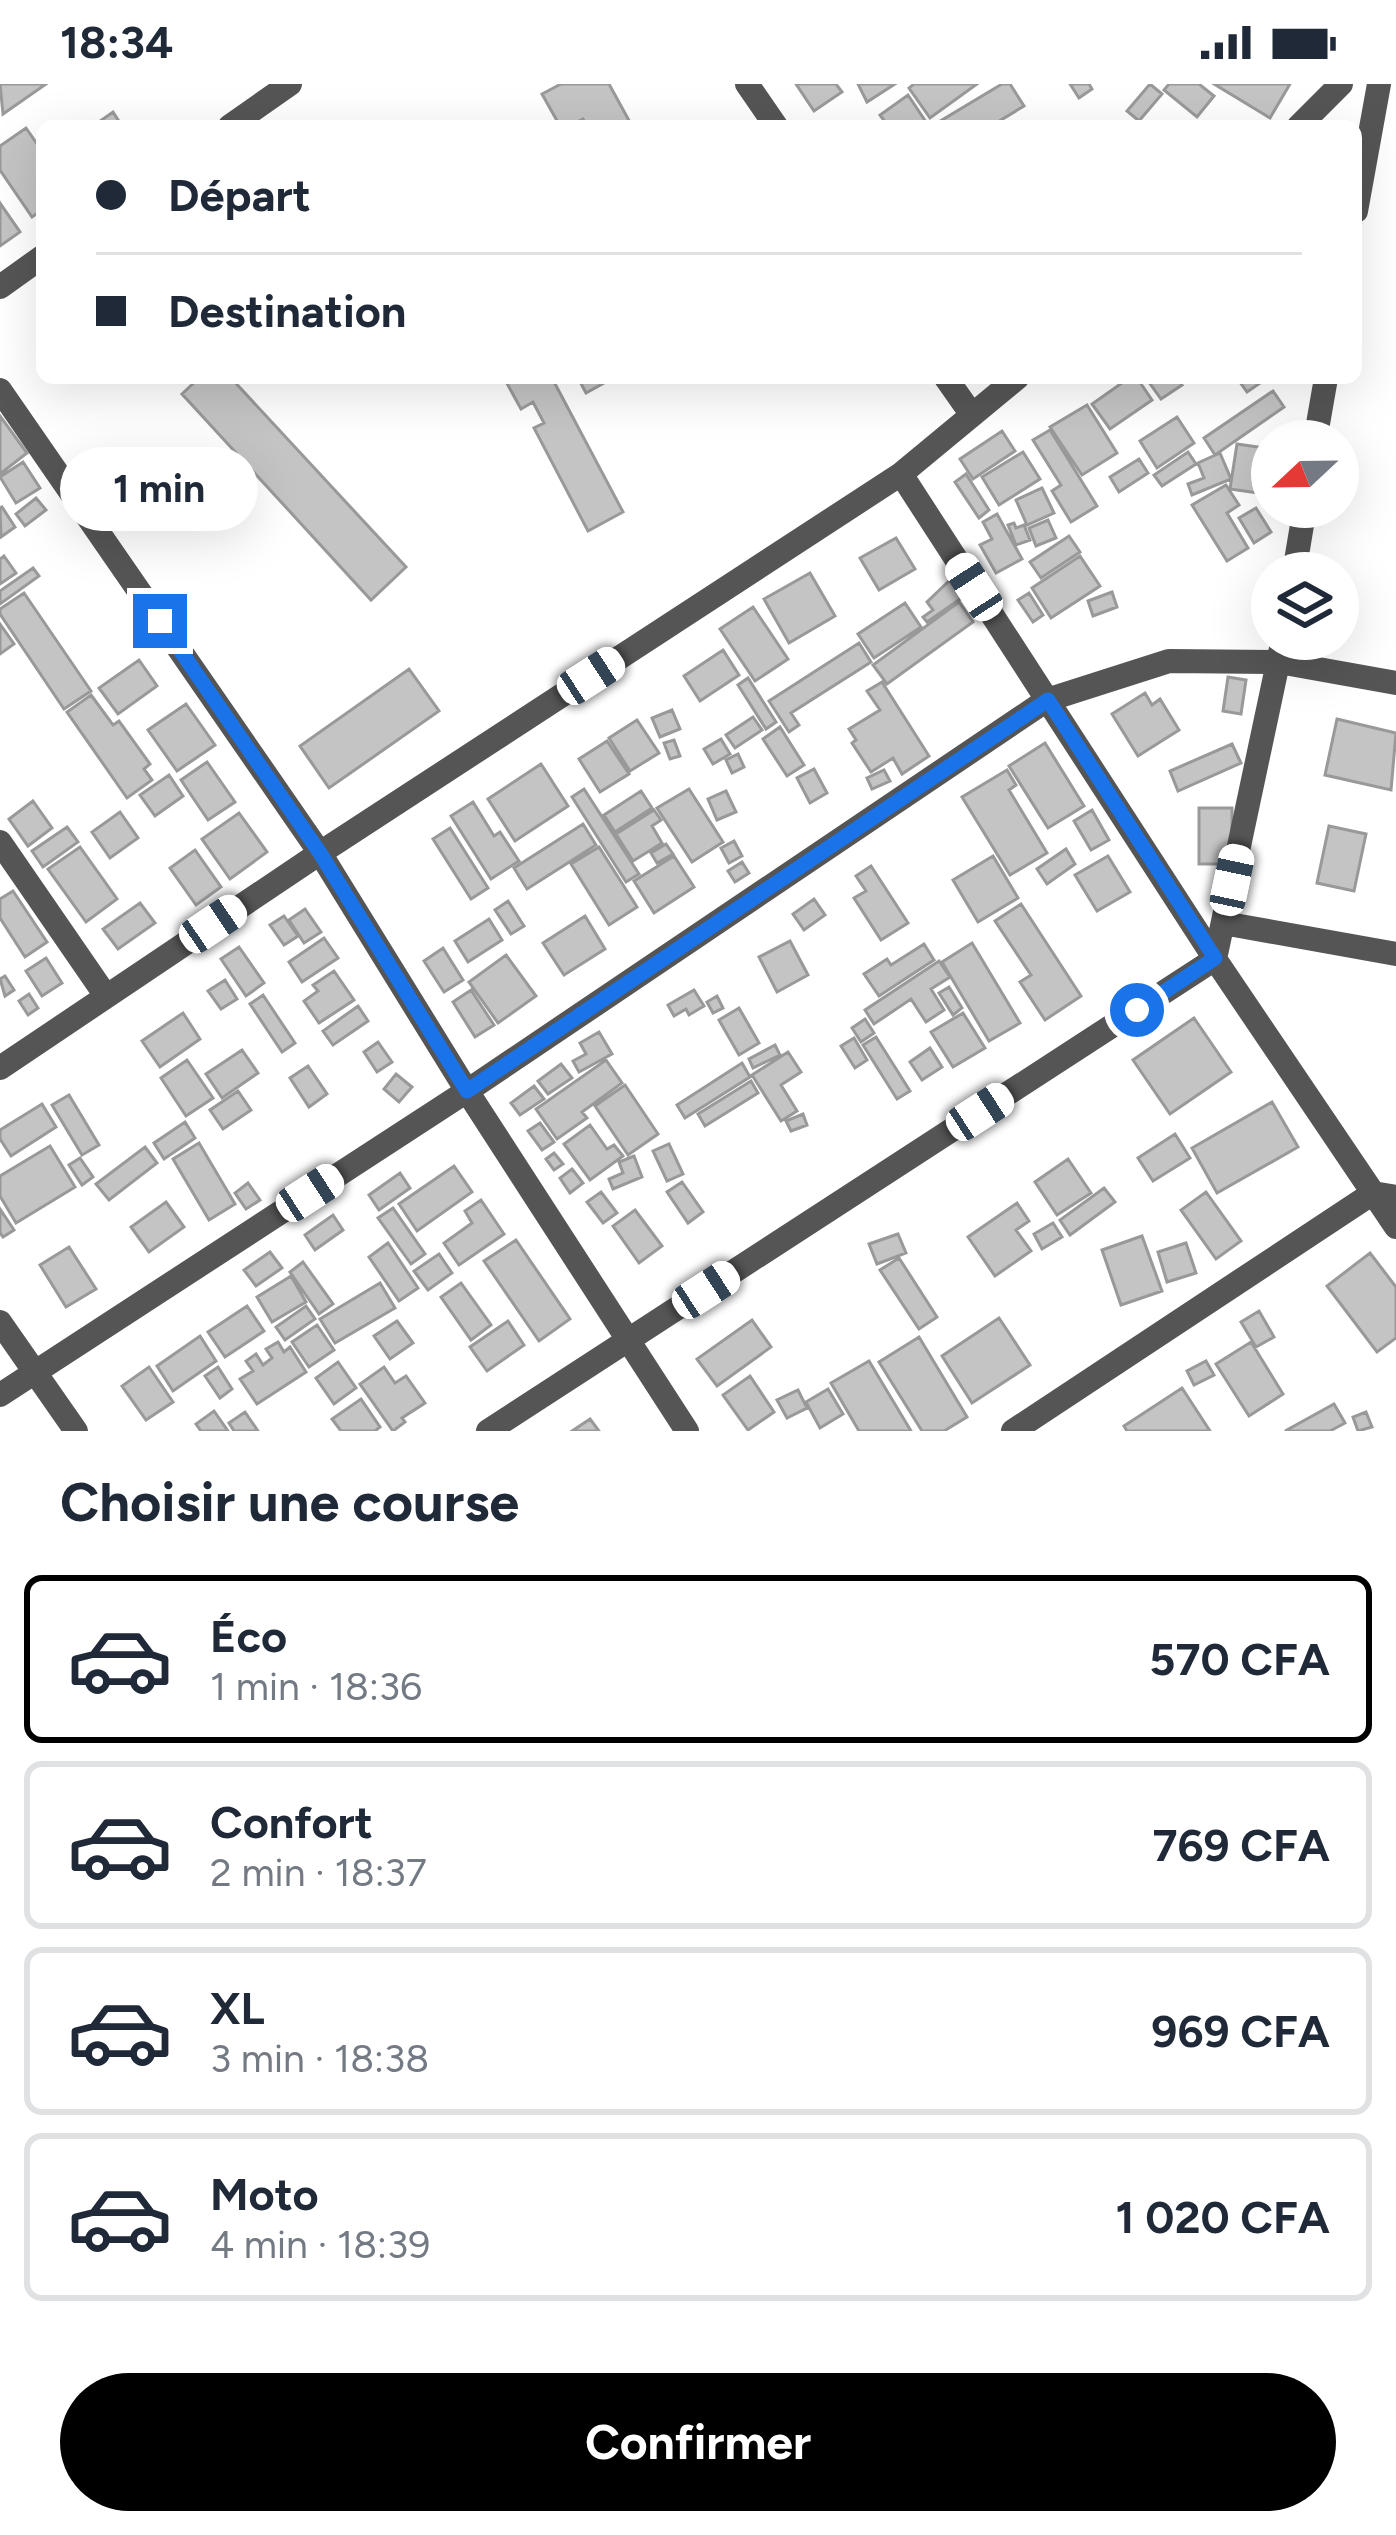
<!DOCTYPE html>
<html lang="fr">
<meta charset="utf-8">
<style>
:root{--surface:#fff;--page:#f6f6f7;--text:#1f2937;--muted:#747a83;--line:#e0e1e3;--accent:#000}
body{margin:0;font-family:Figtree,sans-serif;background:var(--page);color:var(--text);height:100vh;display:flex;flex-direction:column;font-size:45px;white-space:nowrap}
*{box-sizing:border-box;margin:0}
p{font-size:39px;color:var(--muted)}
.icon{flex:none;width:66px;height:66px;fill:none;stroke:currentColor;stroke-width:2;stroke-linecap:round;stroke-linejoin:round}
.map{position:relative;height:1347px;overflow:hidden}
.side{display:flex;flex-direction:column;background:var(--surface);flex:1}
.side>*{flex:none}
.hud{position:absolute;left:36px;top:36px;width:1326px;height:264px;border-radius:18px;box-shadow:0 12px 48px #0002;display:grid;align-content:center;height:264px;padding:0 60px;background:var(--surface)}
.needle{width:78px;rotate:248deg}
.tools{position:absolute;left:1251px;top:336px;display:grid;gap:24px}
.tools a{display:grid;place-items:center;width:108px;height:108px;border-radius:50%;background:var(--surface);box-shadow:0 12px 48px #0002;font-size:60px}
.end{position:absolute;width:54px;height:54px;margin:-27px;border:15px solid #1a73e8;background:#fff;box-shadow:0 0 0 6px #fff}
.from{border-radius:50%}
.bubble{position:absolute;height:84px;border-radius:42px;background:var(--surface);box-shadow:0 12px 48px #0002;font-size:39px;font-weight:700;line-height:84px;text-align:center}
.car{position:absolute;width:36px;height:72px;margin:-36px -18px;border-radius:15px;box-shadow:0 0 9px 3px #0007;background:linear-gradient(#fff 24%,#345 0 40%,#fff 0 76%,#345 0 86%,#fff 0)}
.hud b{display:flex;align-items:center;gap:42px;height:114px;font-size:45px}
.hud b+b{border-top:3px solid var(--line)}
.hud i{width:30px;height:30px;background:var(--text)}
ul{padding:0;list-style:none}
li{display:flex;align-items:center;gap:36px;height:168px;margin:0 24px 18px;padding:0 36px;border:6px solid var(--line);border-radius:18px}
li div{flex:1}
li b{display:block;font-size:45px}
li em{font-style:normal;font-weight:700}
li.current{border-color:var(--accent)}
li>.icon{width:108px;height:108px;stroke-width:1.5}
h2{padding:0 60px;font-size:54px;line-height:144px}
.action{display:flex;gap:24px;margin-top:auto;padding:24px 60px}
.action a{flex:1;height:138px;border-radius:72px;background:var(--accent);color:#fff;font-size:48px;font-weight:700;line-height:138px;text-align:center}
.status{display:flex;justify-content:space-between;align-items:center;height:84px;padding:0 60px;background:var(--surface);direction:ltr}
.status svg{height:33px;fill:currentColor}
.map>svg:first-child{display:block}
.building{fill:#c4c4c4;stroke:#999;stroke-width:3}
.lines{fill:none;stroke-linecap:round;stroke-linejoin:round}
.street{stroke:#555;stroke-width:24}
.route{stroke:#1a73e8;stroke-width:15}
</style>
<div class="status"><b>18:34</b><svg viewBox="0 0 49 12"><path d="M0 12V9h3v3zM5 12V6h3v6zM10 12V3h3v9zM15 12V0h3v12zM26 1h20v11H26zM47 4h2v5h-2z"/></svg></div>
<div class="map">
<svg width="1396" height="1347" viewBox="0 0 1396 1347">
<rect width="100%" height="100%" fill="#fff"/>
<!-- building -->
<path class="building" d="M0 0H46L3 30Z
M561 0H609L632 42H587L583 35 570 42H560L542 10Z
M796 0H836L842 8 814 27Z
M858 0H895L867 18Z
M914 0H977L930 34 909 4Z
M1002 0H1010L1024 22 991 42H932Z
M1070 0H1089L1092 5 1079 14Z
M1150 0 1162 10 1139 37 1127 27Z
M1169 0H1199L1214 12 1197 33 1164 6Z
M1214 0H1290L1270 34Z
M908 11 926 38 921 42H888L880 31Z
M113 28 122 42H93Z
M26 44 42 67V126L32 133 0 86V62Z
M0 119 20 148 0 162Z
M199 294H231L406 483 371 516 182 310Z
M504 294H552L623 428 588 447 534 344 544 339 533 318 521 325Z
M578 294H613L586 309Z
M1129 294H1137L1152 316 1110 345 1092 320Z
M1146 294H1177L1182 301 1161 315Z
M1237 294H1266V295L1247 308Z
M1273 307 1284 323 1215 371 1204 354Z
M1087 321 1117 369 1082 391 1050 343Z
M0 332 27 369 0 390Z
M1177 333 1194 359 1157 384 1140 357Z
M1050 346 1097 422 1071 438 1052 407 1061 401 1033 356Z
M1002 347 1015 367 973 395 960 375Z
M1237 360 1272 365V411L1230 405Z
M1023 368 1040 395 999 421 982 393Z
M1188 368 1196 380 1162 402 1154 391Z
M1220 369 1231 395 1192 411 1188 400 1204 394 1198 379Z
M1139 375 1148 389 1119 408 1110 393Z
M23 378 40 404 16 419 0 393Z
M966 390 989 426 979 434 955 398Z
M1226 401 1239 421 1227 429 1248 464 1227 477 1192 421Z
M1042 404 1054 429 1027 441 1016 416Z
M36 414 46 426 25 442 16 430Z
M2 423 15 443 1 453 0 424Z
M1256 424 1271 448 1254 459 1239 434Z
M997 430 1022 475 996 489 980 461 992 455 983 438Z
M1048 436 1056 454 1036 462 1029 444Z
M1014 439 1016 444 1024 441 1030 456 1016 461 1008 441Z
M1069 452 1080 468 1041 494 1030 478Z
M896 454 915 485 879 506 860 474Z
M4 472 16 489 0 500V475Z
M1080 472 1100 502 1051 534 1032 504Z
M33 484 39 492 0 520V507Z
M810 489 835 532 789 559 764 515Z
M951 495 963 513 927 538 923 533 933 526 927 518Z
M1112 508 1117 523 1093 532 1088 517Z
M24 509 91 607 64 625 0 530V525Z
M1029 509 1043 531 1033 538 1018 516Z
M959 518 973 538 887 600 873 581Z
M905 519 921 543 874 574 858 550Z
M753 523 788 575 755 597 720 545Z
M0 540 14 560 0 570Z
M859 559 871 578 791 629 799 641 789 648 769 617Z
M723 566 739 591 700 617 684 592Z
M139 576 157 602 118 630 99 604Z
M409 585 439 627 329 704 300 662Z
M1228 593 1246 596 1241 630 1223 627Z
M748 594 776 638 766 645 738 601Z
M882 598 929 672 902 690 893 674 871 688 852 659 856 656 849 645 880 626 867 607Z
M1145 609 1152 621 1160 615 1179 646 1138 672 1112 630Z
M91 611 113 641 119 637 150 680 144 685 152 696 127 714 67 628Z
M186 620 215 661 177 687 148 646Z
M672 626 680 645 660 653 652 634Z
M753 633 762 646 735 664 726 651Z
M1337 635 1396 649 1391 706 1325 691Z
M637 636 659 669 630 687 609 654Z
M780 643 804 681 787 692 763 655Z
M721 655 730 670 713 680 704 665Z
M674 656 680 672 670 675 664 659Z
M607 657 629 690 600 708 579 675Z
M1045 659 1084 722 1048 744 1009 682Z
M1232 660 1241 679 1178 707 1170 687Z
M738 670 744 683 732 689 726 676Z
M207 678 235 718 208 736 181 696Z
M541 680 568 722 515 757 488 715Z
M814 685 827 709 810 719 797 694Z
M884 686 890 697 872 705 867 694Z
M1007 686 1016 701 1009 706 1047 769 1010 791 962 713Z
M169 691 183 712 155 732 140 711Z
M584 705 639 790 626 798 572 713Z
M689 705 723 758 692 778 657 724Z
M641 707 652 724 615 748 604 731Z
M726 707 736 728 717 736 708 715Z
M33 717 52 744 28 762 9 735Z
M473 718 494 752 500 748 519 777 491 795 451 732Z
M1199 724H1232V780H1199Z
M654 726 661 736 652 742 662 759 633 777 616 750Z
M1092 726 1109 756 1091 766 1074 737Z
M120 728 138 754 110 774 92 748Z
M239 729 267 768 230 795 202 755Z
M583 740 596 761 527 805 514 784Z
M1329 742 1366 750 1354 807 1317 799Z
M67 743 78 758 43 783 32 767Z
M450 744 488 804 471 815 433 755Z
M734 757 742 772 729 779 721 764Z
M666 760 673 770 657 779 651 769Z
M80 763 117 815 86 838 48 785Z
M599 763 637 823 609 841 571 780Z
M1066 765 1075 780 1047 800 1037 785Z
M195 766 221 803 196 821 170 784Z
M674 772 694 803 654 829 634 797Z
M993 772 1018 814 978 838 953 796Z
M1108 772 1130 808 1097 827 1075 791Z
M742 778 749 789 735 798 728 787Z
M871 782 908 839 881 856 854 814 866 807 856 792Z
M13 807 47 858 25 873 0 834V815Z
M814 815 825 831 804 846 793 830Z
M508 817 524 842 511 850 495 826Z
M140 819 155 839 118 865 103 845Z
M1021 820 1081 912 1045 936 1020 898 1031 891 995 837Z
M305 825 321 848 304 859 289 836Z
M284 832 298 852 284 861 270 841Z
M585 832 605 865 564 891 543 859Z
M489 835 502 856 468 878 455 857Z
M324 854 338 874 302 898 289 878Z
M790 857 808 891 777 908 759 873Z
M972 859 1020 939 989 957 942 878Z
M924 860 934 876 879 912 864 890 887 875 891 881Z
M239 863 264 899 246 912 221 875Z
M443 864 463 896 444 908 424 877Z
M506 871 536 912 498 939 469 898Z
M46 874 62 899 42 912 26 887Z
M939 877 950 893 931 905 944 926 926 938 911 915 874 940 865 926Z
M334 887 354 916 319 939 304 917 318 907 313 901Z
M5 892 14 906 5 912 0 895Z
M225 896 237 915 221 925 208 907Z
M949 903 962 924 953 931 939 909Z
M471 906 494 941 475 953 453 918Z
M694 906 704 922 689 931 686 925 674 932 668 921Z
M29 910 38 924 28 931 19 917Z
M263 911 295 959 282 968 250 920Z
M717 912 723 924 713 929 707 918Z
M358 922 368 937 333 961 323 947Z
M739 924 759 959 739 971 719 936Z
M183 929 200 955 160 983 142 957Z
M963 929 985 964 953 983 931 948Z
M1194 934 1231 988 1170 1030 1133 976Z
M865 935 874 949 861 958 852 944Z
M599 948 612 970 579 988 573 977 586 970 580 959Z
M876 953 910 1007 897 1015 863 961Z
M854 954 867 976 855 984 841 962Z
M378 958 392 978 377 988 364 968Z
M775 961 780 971 753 984 749 975Z
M930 964 942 983 922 996 910 978Z
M242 966 258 989 222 1014 206 990Z
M788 968 801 988 781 1001 797 1027 781 1037 752 991Z
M187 976 213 1014 186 1032 161 994Z
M606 976 622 999 582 1028 587 1034 557 1055 536 1025Z
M742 979 750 993 685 1034 677 1021Z
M561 980 572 994 548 1010 538 997Z
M308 982 327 1010 309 1023 290 994Z
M396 990 412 1003 399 1018 384 1005Z
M751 997 758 1009 705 1042 698 1030Z
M625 1001 658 1050 628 1071 595 1022Z
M534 1002 544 1015 520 1031 511 1019Z
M238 1007 251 1026 223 1045 210 1026Z
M69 1011 99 1061 82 1071 52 1021Z
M1272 1018 1298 1063 1217 1109 1192 1064Z
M42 1020 56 1043 11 1072 0 1055V1046Z
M803 1030 807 1041 791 1047 786 1037Z
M185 1038 195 1054 164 1075 154 1059Z
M540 1039 554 1058 542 1066 528 1047Z
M590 1041 607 1065 614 1061 623 1072 590 1096 564 1060Z
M1175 1050 1190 1074 1153 1097 1138 1074Z
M199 1059 235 1120 209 1136 173 1075Z
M669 1060 683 1090 667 1097 653 1067Z
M50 1062 75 1103 16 1139 0 1112V1092Z
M145 1063 157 1079 109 1116 96 1100Z
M554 1069 563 1080 554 1086 546 1075Z
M634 1072 642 1093 613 1105 609 1095 623 1089 619 1078Z
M80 1074 93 1093 82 1101 69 1081Z
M1068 1075 1091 1109 1057 1131 1035 1098Z
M454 1082 472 1108 417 1147 399 1120Z
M572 1085 583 1099 570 1109 560 1094Z
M400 1089 410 1104 379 1126 369 1111Z
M682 1098 703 1128 688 1139 667 1108Z
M248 1099 260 1116 246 1125 235 1109Z
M1104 1104 1115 1118 1070 1151 1060 1136Z
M601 1108 617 1129 603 1139 587 1118Z
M1206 1108 1241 1157 1216 1175 1181 1126Z
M481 1116 504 1150 459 1181 444 1159 472 1139 465 1127Z
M166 1118 184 1143 149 1168 131 1143Z
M1017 1119 1029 1137 1016 1146 1031 1167 995 1192 968 1153Z
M393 1124 425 1170 411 1180 378 1134Z
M0 1125 14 1146 3 1153 0 1149Z
M635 1126 662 1162 639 1179 613 1142Z
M333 1131 343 1146 315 1166 305 1151Z
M1053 1139 1062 1153 1042 1165 1034 1150Z
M898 1150 906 1169 877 1180 869 1160Z
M1142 1152 1162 1207 1121 1221 1102 1166Z
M516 1156 570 1235 539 1257 484 1177Z
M388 1159 418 1204 399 1217 369 1173Z
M1186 1159 1196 1189 1167 1198 1158 1168Z
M69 1163 96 1205 66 1223 40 1181Z
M270 1168 282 1184 256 1202 244 1186Z
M1370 1169 1396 1203V1254L1377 1268 1327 1202Z
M439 1170 452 1189 428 1206 414 1187Z
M899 1174 937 1233 919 1245 880 1186Z
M303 1178 333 1220 319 1230 290 1188Z
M291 1192 306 1218 272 1238 257 1213Z
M380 1199 395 1224 335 1259 320 1235Z
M461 1199 491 1241 471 1256 441 1213Z
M247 1222 264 1247 225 1273 208 1248Z
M306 1222 315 1235 285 1256 276 1243Z
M1259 1227 1274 1253 1256 1263 1241 1238Z
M999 1234 1030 1281 972 1319 942 1272Z
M752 1236 771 1263 717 1302 697 1275Z
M397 1237 413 1259 390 1275 374 1252Z
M508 1237 524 1261 487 1287 470 1263Z
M317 1241 334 1266 309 1283 292 1258Z
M200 1252 216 1277 173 1307 157 1282Z
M919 1253 967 1333 944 1347H922L879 1278Z
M278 1258 284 1268 290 1263 306 1288 257 1320 240 1295 253 1287 246 1277 256 1270 263 1281 272 1274 266 1265Z
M1251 1258 1283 1310 1249 1332 1216 1280Z
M869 1277 911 1347H859L831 1299Z
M1206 1277 1214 1291 1194 1301 1187 1287Z
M338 1278 356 1304 334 1320 316 1294Z
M149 1283 173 1318 146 1336 122 1302Z
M218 1283 232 1305 220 1314 205 1292Z
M384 1283 395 1299 406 1292 425 1319 402 1334 405 1338 393 1347 360 1300Z
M750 1292 774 1328 748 1346 723 1311Z
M1182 1304 1210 1347H1127L1124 1342Z
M828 1305 843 1330 820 1344 806 1318Z
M798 1306 807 1324 787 1334 777 1316Z
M361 1315 380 1343 375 1347H341L332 1335Z
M1334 1320 1345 1339 1330 1347H1285Z
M214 1327 228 1347H201L196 1340Z
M245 1328 258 1347H234L229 1339Z
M1366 1328 1372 1343 1358 1347 1353 1333Z
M590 1335 599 1347H572Z"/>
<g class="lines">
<!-- street -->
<path class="street" d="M747 0 776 42
M230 42 290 0
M1299 42 1341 0
M1356 127 1379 0
M0 203 42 173
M946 294 972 331
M0 306 320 769 467 1007 687 1347
M1315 357 1326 294
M901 390 1215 875 1396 1143
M1294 489 1305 423
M0 758 106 912
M1223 839 1396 870
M0 984 320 769 901 390 1017 294
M0 1238 76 1347
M0 1311 467 1007 1047 616 1169 577 1279 578 1396 599
M488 1347 1215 875 1283 555
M1013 1347 1373 1109 1396 1113"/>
</g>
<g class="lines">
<!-- route -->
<path class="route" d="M160 537 320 769 467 1007 1048 616 1215 874 1137 926"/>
</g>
</svg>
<div class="tools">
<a><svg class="needle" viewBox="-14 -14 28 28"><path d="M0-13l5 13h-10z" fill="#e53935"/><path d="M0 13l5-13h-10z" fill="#747a83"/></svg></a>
<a><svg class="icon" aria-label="layers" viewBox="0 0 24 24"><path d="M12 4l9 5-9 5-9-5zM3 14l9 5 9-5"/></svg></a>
</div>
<i class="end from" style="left:1137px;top:926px"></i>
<i class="end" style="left:160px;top:537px"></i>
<div class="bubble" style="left:60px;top:363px;width:198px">1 min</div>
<i class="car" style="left:974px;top:503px;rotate:327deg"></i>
<i class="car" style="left:591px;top:592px;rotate:57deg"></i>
<i class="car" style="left:1232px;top:796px;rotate:12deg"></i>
<i class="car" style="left:213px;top:840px;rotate:56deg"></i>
<i class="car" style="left:980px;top:1028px;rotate:57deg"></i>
<i class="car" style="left:310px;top:1109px;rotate:57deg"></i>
<i class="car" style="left:706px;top:1206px;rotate:57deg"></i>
<div class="hud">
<b><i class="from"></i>Départ</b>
<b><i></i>Destination</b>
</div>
</div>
<section class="side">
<h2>Choisir une course</h2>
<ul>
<li class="current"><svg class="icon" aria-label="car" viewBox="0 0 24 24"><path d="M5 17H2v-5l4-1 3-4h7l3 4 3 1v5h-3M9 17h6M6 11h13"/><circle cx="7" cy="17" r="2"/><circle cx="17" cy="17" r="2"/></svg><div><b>Éco</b><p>1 min · 18:36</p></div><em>570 CFA</em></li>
<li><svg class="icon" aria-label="car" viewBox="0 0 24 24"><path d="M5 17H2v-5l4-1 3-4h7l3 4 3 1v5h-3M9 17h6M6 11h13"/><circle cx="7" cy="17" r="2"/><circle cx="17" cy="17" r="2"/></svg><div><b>Confort</b><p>2 min · 18:37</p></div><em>769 CFA</em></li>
<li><svg class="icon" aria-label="car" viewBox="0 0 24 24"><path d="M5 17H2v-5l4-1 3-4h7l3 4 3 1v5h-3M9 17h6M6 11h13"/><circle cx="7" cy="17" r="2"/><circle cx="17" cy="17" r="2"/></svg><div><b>XL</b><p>3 min · 18:38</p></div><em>969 CFA</em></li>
<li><svg class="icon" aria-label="car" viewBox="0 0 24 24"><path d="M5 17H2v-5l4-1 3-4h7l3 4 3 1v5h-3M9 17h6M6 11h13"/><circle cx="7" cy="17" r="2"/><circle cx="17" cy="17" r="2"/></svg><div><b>Moto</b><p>4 min · 18:39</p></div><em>1 020 CFA</em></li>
</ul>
<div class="action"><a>Confirmer</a></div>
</section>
